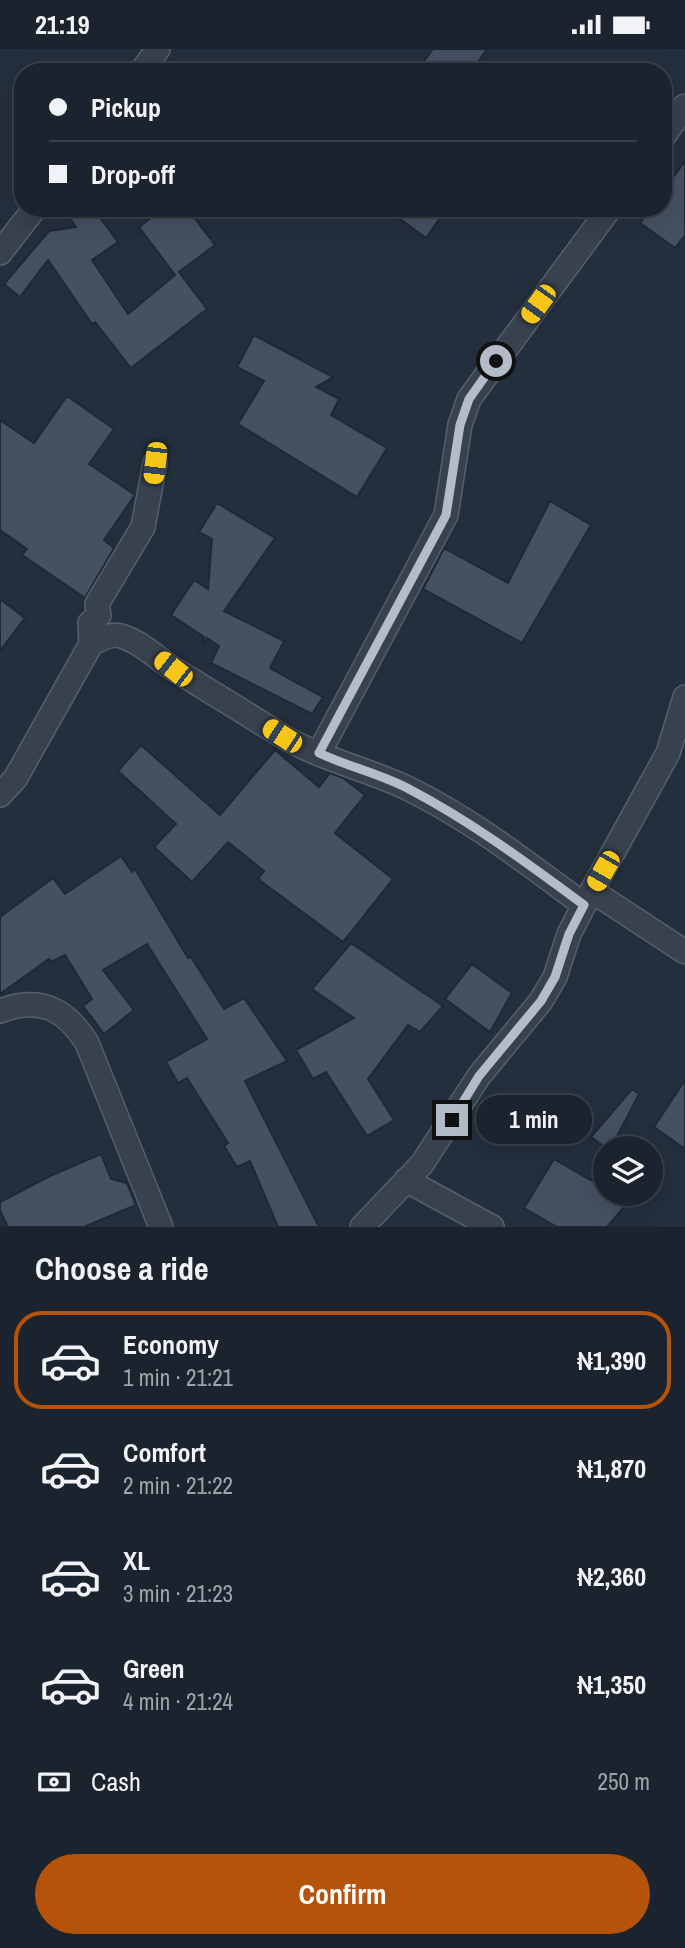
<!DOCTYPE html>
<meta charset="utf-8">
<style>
:root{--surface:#1b232e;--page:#242b36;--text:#f1f3f6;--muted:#a0a4aa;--line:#39404a;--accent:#b45309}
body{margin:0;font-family:"Archivo Narrow",sans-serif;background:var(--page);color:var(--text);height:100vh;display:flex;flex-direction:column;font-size:26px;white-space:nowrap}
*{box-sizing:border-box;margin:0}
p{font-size:23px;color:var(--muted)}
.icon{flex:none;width:38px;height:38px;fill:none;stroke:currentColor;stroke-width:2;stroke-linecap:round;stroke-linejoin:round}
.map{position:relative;height:1178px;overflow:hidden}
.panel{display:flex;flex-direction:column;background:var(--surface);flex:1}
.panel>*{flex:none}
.banner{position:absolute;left:14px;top:14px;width:658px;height:154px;border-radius:28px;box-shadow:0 7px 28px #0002,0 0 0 2px var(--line);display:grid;align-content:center;height:154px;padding:0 35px;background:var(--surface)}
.fabs{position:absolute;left:593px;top:1087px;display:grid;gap:14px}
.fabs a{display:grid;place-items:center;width:70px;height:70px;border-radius:50%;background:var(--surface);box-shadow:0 7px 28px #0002,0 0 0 2px var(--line);font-size:35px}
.end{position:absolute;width:32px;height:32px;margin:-16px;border:9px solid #b4bcc9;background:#111;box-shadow:0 0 0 4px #111}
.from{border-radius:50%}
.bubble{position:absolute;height:49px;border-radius:24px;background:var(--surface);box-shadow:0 7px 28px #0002,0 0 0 2px var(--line);font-size:23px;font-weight:800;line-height:49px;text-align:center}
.car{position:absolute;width:21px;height:42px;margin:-21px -10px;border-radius:9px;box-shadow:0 0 5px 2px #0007;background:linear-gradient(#f5c518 24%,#345 0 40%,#f5c518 0 76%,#345 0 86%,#f5c518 0)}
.banner b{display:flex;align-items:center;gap:24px;height:66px;font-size:26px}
.banner b+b{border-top:2px solid var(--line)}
.banner i{width:18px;height:18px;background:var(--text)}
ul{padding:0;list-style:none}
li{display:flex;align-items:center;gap:21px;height:98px;margin:0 14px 10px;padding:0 21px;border:4px solid transparent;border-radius:28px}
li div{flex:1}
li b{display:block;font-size:26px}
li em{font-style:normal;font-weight:800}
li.current{border-color:var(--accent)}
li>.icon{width:63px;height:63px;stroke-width:1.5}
h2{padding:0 35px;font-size:32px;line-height:84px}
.pay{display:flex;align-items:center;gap:18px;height:77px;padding:0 35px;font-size:26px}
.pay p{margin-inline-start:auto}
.button{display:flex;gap:14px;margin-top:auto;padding:14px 35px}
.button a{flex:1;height:80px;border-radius:42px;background:var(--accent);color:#fff;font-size:28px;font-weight:800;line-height:80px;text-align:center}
.status{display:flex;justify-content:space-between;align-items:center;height:49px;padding:0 35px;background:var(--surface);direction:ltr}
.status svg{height:19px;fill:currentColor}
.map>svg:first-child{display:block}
.building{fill:#455162;stroke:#1f2835;stroke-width:2}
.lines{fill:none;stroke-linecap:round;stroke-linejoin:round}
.street-casing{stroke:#565f6c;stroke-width:26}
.street{stroke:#38414e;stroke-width:23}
.route{stroke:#b4bcc9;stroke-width:9}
</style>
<div class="status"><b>21:19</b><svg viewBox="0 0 49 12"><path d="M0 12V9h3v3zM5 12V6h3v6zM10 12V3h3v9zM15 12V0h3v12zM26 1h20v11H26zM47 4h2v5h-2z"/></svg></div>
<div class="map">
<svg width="685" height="1178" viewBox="0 0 685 1178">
<rect width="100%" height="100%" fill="#242f3e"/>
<!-- building -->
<path class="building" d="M433 0H487L471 23H416Z
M685 112V186L675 199 640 174 651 159H663V142Z
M63 159H93L118 193 92 211 128 265 175 226 139 178 164 159H187L215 196 179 223 207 260 131 319 95 273 92 275 48 211 20 248 4 235 49 182 76 178Z
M385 159H447L426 189Z
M254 286 333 328 316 338 339 350 331 366 387 399 357 448 238 375 264 332 237 318Z
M67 347 114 380 89 415 135 446 104 491 114 499 85 549 22 506 27 500 0 481V371L34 394Z
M550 452 591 476 522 594 423 540 444 499 508 534Z
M217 454 275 489 224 562 284 592 270 619 323 648 312 665 211 614 219 597 207 589 204 594V588L171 566 194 531 208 540 212 490 199 483Z
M0 550 25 569 0 602Z
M141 696 220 766 275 701 319 738 330 724 343 729 365 746 335 784 393 830 343 893 258 830 264 822 228 793 192 833 154 798 176 775 118 722Z
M121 807 132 823 135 820 188 909 191 908 224 960 244 949 287 1012 245 1032 319 1178H278L250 1112 237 1118 224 1097 228 1094 187 1029 178 1034 166 1013 207 990 147 895 103 921 134 961 104 985 83 957 92 950 65 906 51 913 49 910 0 945V868L53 829 65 845Z
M351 894 443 957 420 983 408 976 368 1030 394 1071 367 1087 326 1023 313 1030 296 1001 354 969 312 940Z
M472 915 512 944 490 983 445 950Z
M685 1031V1100L654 1078Z
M632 1040 639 1045 611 1099H606L591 1088Z
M101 1105 111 1130 127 1134 136 1156 84 1178H8L0 1162V1153L50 1127Z
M554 1110 606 1140V1144H613L628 1153 607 1178H557L524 1159Z"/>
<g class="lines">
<defs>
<path id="street" d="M141 23 158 0
M663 88 685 57
M0 204 35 159
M91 595C101 590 110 584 121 587 142 593 157 610 175 621 210 642 245 664 279 685 319 710 365 719 407 739 471 770 527 814 584 856
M319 704 446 466 460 376 469 350 610 159
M0 746 15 730 91 595 90 574 99 566 97 555 143 478 155 414
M592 842 685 903
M0 962C39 947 65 959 87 994L161 1178
M406 1131 492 1178
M362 1178 422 1115 479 1027 541 952 555 928 569 885 584 856 668 704 685 648"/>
</defs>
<!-- street casing -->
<use href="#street" class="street-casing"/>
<!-- street -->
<use href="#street" class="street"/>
</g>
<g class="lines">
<!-- route -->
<path class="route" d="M452 1071 479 1027 541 952 555 928 569 885 584 856C527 814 472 773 409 740 381 725 349 718 319 704L446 466 460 376 469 350 496 312"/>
</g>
</svg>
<div class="fabs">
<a><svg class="icon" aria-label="layers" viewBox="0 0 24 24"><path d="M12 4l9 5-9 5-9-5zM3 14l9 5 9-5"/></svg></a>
</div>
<i class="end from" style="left:496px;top:312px"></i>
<i class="end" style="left:452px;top:1071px"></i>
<div class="bubble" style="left:476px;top:1046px;width:116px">1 min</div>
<i class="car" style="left:538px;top:255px;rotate:216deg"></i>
<i class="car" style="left:155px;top:414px;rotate:187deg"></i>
<i class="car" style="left:173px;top:620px;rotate:308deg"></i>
<i class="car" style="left:282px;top:687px;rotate:303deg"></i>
<i class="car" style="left:603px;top:822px;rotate:210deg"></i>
<div class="banner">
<b><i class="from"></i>Pickup</b>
<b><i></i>Drop-off</b>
</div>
</div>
<section class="panel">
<h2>Choose a ride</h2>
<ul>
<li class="current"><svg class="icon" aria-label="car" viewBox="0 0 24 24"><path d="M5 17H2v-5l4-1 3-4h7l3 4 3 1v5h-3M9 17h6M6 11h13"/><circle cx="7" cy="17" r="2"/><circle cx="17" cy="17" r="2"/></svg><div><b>Economy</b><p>1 min · 21:21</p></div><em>₦1,390</em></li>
<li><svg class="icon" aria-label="car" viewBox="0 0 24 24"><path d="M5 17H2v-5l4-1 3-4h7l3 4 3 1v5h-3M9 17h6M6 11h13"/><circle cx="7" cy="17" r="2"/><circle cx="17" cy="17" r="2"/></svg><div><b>Comfort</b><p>2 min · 21:22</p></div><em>₦1,870</em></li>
<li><svg class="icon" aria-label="car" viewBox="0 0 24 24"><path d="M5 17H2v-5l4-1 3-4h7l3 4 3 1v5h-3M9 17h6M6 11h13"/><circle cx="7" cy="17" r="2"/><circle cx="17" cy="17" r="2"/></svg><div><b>XL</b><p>3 min · 21:23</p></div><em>₦2,360</em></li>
<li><svg class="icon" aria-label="car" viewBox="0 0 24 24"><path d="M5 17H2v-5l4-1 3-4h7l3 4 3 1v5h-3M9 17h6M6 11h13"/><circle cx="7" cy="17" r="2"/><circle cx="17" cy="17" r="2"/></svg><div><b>Green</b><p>4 min · 21:24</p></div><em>₦1,350</em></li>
</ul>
<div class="pay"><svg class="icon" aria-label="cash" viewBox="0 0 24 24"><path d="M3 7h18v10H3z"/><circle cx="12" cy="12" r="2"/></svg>Cash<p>250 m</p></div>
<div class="button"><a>Confirm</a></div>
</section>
